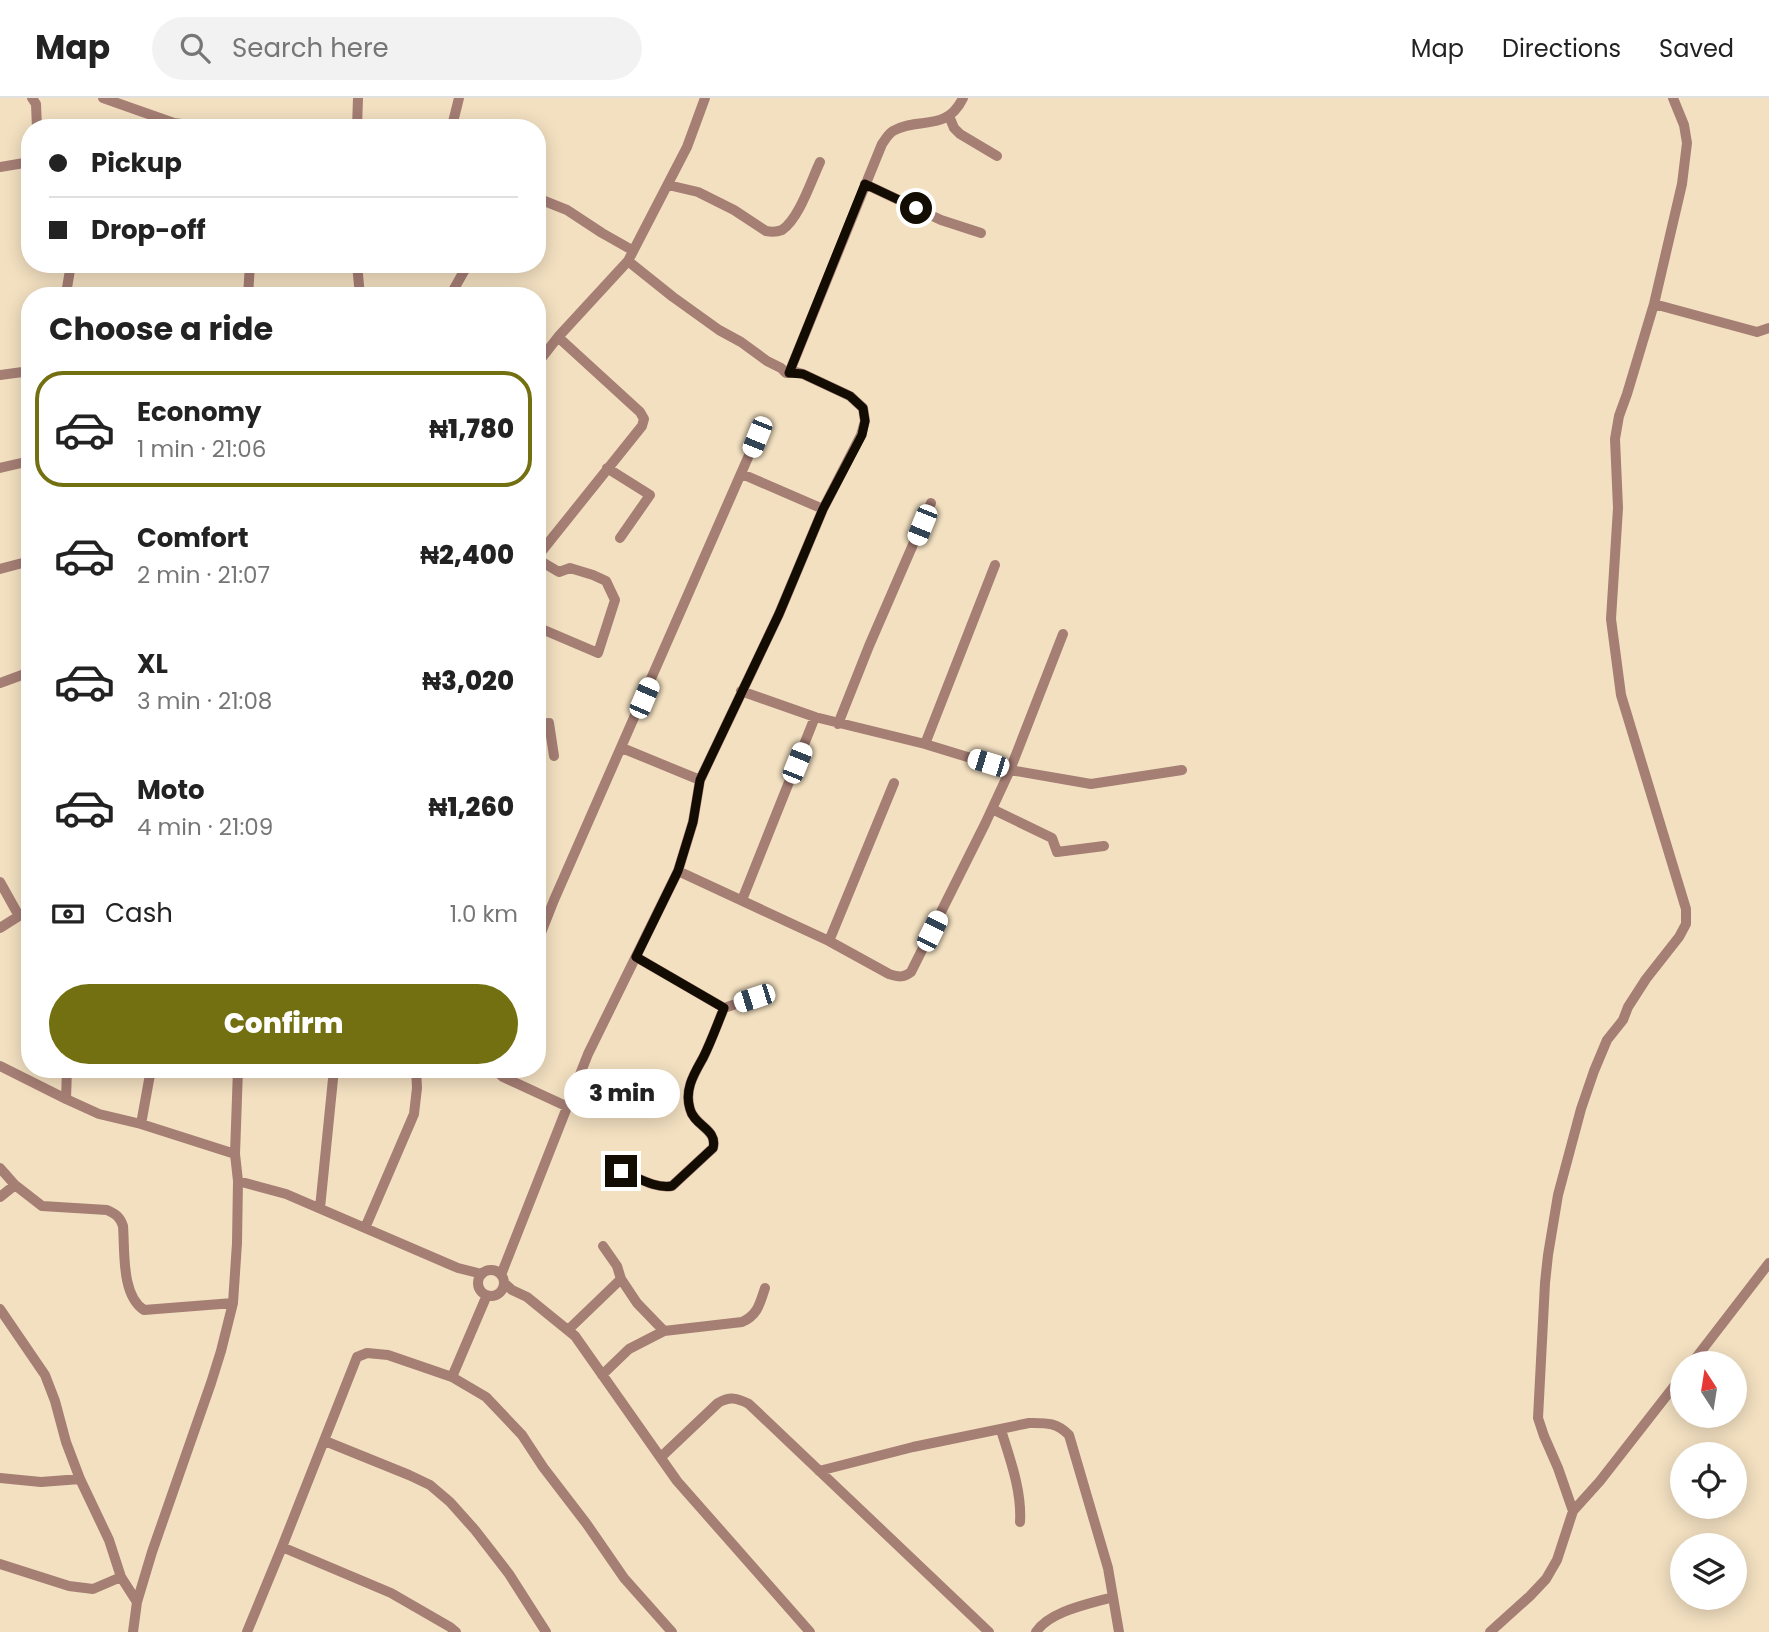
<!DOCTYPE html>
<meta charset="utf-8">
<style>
:root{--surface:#fff;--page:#f2f2f2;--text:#222;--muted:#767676;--line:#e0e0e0;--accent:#737011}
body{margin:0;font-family:Poppins,sans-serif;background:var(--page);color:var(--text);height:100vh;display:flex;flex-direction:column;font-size:26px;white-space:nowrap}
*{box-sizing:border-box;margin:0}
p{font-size:23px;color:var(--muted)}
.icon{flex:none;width:38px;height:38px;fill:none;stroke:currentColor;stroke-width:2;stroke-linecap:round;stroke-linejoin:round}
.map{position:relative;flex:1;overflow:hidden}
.drawer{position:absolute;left:21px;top:189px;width:525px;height:791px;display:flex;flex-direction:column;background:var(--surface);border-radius:28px;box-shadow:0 4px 18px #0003}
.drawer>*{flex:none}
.hud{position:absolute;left:21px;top:21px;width:525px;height:154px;border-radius:28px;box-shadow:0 4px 18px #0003;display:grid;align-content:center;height:154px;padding:0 28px;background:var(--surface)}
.needle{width:46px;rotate:348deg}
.fabs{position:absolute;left:1670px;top:1253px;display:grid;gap:14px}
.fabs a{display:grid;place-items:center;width:77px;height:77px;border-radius:50%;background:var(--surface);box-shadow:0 4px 18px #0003;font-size:35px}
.end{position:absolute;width:32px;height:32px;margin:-16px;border:9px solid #130c03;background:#fff;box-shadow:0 0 0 4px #fff}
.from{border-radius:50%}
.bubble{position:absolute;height:49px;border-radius:24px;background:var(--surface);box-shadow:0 4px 18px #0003;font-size:23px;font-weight:800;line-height:49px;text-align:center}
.car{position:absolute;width:21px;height:42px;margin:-21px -10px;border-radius:9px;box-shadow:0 0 5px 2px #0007;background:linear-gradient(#fff 24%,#345 0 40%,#fff 0 76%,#345 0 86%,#fff 0)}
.hud b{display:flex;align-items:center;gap:24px;height:66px;font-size:26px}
.hud b+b{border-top:2px solid var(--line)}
.hud i{width:18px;height:18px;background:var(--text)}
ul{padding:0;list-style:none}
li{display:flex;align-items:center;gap:21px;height:116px;margin:0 14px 10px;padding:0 14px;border:4px solid transparent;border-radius:28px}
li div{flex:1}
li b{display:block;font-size:26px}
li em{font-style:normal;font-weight:800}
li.active{border-color:var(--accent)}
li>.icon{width:63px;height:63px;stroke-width:1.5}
h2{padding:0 28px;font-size:32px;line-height:84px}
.pay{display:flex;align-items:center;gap:18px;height:77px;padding:0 28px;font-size:26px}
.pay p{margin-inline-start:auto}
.action{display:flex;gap:14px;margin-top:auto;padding:14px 28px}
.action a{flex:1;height:80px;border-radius:42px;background:var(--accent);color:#fff;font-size:28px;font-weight:800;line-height:80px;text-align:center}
header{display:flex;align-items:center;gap:42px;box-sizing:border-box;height:98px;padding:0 35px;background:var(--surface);border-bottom:2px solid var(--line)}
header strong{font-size:33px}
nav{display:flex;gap:38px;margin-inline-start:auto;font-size:24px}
.search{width:490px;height:63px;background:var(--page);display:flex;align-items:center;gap:18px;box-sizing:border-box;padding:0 24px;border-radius:38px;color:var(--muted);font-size:26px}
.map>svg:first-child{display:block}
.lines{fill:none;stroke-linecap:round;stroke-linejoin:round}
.minor{stroke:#a57e74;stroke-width:10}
.route{stroke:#130c03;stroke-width:9}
</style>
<header>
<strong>Map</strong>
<div class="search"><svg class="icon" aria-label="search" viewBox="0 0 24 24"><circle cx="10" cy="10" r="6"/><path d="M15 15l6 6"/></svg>Search here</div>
<nav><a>Map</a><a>Directions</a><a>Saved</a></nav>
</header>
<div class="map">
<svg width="1769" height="1534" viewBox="0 0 1769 1534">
<rect width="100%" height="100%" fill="#f3e0c1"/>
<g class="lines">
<!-- minor -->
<path class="minor" d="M32 0 36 6 37 30
M103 0 174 25 212 30
M949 18 954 30 960 36 997 58
M357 30 358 0
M433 30 453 24 459 0
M0 69 30 64
M865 86 941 122 981 135
M668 87 698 94 734 112 766 133C771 134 777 134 782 132 799 121 811 83 820 64
M537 100 567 112 602 135 632 152
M357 166 360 198
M67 198 68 196 67 190 71 166
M248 198 250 166
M450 198 468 166
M1654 206 1757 234 1769 230
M537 266 558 239 628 163 687 49 705 0
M789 275 882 46C885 42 888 36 893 33 919 18 946 35 963 0
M0 277 30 273
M0 370 30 363
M607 370 650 397 620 440
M742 376 823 411
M537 459 642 328 644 321 640 314 558 239
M537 461 559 474 570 470 593 477 606 483 615 502 598 555 537 529
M0 471 30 463
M0 585 30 574
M741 593 815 619 925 646 1010 672 1091 686 1182 672
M537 626 549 625 554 658
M838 626 869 548 931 405
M925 646 995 467
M622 650 700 682
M992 711 1052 740 1057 754 1104 748
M678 773 829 843 889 876C899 879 903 880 911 874L985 726 1010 672 1063 536
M0 784 19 818
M742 802 815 619
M0 830 30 811
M829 843 894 685
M537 845 554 802 757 339
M636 859 724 910 754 900
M0 968 66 1001 99 1016 141 1026 235 1056
M494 971 503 979 568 1009
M66 1001 67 971
M141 1026 151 971
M0 1070 15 1087 42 1108 107 1112C116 1116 120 1119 123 1128 125 1153 121 1197 144 1212L233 1205
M621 1073C637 1079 655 1091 672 1088L713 1050C718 1031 694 1028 690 1011 684 992 694 976 703 960 711 944 717 927 724 910
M238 1083 286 1096 458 1170 482 1176
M0 1099 15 1087
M320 1110 334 971
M365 1130 414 1016 417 990 416 971
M603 1148 617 1168 621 1181 637 1205 664 1233
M478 1185a13 13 0 1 1 26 0a13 13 0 1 1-26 0Z
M501 1177 588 956 678 773 693 724 700 682 779 516 823 411 861 337 865 323 863 310 850 298 803 276 796 274 786 275 781 270 767 263 741 244 719 232 673 199 628 163
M504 1185 512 1192 527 1199 575 1238 677 1383 810 1534
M0 1211 45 1277 55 1303 66 1344 80 1381 109 1442 121 1479 137 1504
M568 1232 621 1181
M1692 1265 1769 1165
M602 1277 629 1251 664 1233 742 1224C758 1217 760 1205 765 1190
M452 1279 487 1197
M1001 1332C1010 1361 1022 1393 1020 1424
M325 1343 409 1377 430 1387 450 1404 475 1432 509 1476 546 1534
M661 1359 718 1305C730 1298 737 1300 749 1306L989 1534
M819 1373 913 1349 1029 1325C1046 1325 1056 1324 1069 1337L1108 1470 1119 1534
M0 1380 41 1384 80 1381
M1573 1413 1558 1370 1544 1338 1538 1320 1545 1185 1548 1157 1558 1097 1581 1011 1594 973 1607 942 1623 922 1628 909 1646 881 1679 839 1686 826V811L1621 597 1611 521 1618 410 1615 341 1619 318 1627 296 1654 206 1682 86 1687 45 1684 27 1673 0
M282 1449 391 1495 450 1529 456 1534
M0 1466 69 1488 93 1491 121 1479
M133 1534 137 1504 152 1454 211 1285 221 1253 233 1205 237 1145 238 1083 235 1056 238 971
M247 1534 282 1449 357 1259 367 1255 388 1257 452 1279 486 1299 522 1337 543 1369 586 1425 624 1480 672 1534
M1036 1534C1050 1513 1089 1506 1113 1499
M1490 1534 1530 1498 1546 1481 1557 1462 1573 1413 1600 1383 1682 1278"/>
</g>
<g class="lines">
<!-- route -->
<path class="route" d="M621 1073C637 1079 655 1091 672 1088L713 1050C718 1031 694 1028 690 1011 684 992 694 976 703 960 711 944 717 927 724 910L636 859 678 773 693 724 700 682 779 516 823 411 862 337 865 323 863 310 850 298 803 276 789 275 865 86 916 110"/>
</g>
</svg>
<div class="fabs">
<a><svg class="needle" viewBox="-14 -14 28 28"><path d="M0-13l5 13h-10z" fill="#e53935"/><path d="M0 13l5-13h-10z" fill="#767676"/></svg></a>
<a><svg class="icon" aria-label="locate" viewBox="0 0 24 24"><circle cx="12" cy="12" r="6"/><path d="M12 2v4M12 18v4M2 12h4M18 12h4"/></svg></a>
<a><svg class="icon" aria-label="layers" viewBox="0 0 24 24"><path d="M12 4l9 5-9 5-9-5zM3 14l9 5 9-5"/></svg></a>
</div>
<i class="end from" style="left:916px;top:110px"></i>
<i class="end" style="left:621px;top:1073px"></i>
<div class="bubble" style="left:564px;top:971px;width:116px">3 min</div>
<i class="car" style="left:757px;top:339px;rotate:202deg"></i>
<i class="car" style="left:922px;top:427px;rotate:202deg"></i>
<i class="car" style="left:644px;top:600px;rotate:23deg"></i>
<i class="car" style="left:797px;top:665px;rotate:22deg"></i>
<i class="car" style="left:988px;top:665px;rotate:287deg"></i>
<i class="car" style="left:932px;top:833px;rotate:26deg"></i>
<i class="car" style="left:754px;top:900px;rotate:252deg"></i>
<div class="hud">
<b><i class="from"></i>Pickup</b>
<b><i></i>Drop-off</b>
</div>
<section class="drawer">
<h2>Choose a ride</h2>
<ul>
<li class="active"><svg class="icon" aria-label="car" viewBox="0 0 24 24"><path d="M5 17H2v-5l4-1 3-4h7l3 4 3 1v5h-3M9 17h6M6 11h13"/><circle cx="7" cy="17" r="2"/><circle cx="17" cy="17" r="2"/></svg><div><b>Economy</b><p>1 min · 21:06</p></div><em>₦1,780</em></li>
<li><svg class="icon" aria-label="car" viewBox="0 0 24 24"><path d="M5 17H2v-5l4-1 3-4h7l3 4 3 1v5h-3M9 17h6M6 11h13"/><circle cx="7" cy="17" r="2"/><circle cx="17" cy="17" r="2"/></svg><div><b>Comfort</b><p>2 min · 21:07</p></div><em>₦2,400</em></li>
<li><svg class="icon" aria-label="car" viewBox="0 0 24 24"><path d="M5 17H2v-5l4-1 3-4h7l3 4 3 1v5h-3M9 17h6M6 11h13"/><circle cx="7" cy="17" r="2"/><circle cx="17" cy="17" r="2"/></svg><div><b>XL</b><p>3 min · 21:08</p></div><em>₦3,020</em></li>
<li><svg class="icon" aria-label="car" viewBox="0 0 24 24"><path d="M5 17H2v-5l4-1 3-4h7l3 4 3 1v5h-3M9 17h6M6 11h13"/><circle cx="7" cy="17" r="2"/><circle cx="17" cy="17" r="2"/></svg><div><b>Moto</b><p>4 min · 21:09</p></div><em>₦1,260</em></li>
</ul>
<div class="pay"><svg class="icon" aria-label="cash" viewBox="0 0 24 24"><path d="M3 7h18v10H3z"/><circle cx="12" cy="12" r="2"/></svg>Cash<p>1.0 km</p></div>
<div class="action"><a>Confirm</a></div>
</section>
</div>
